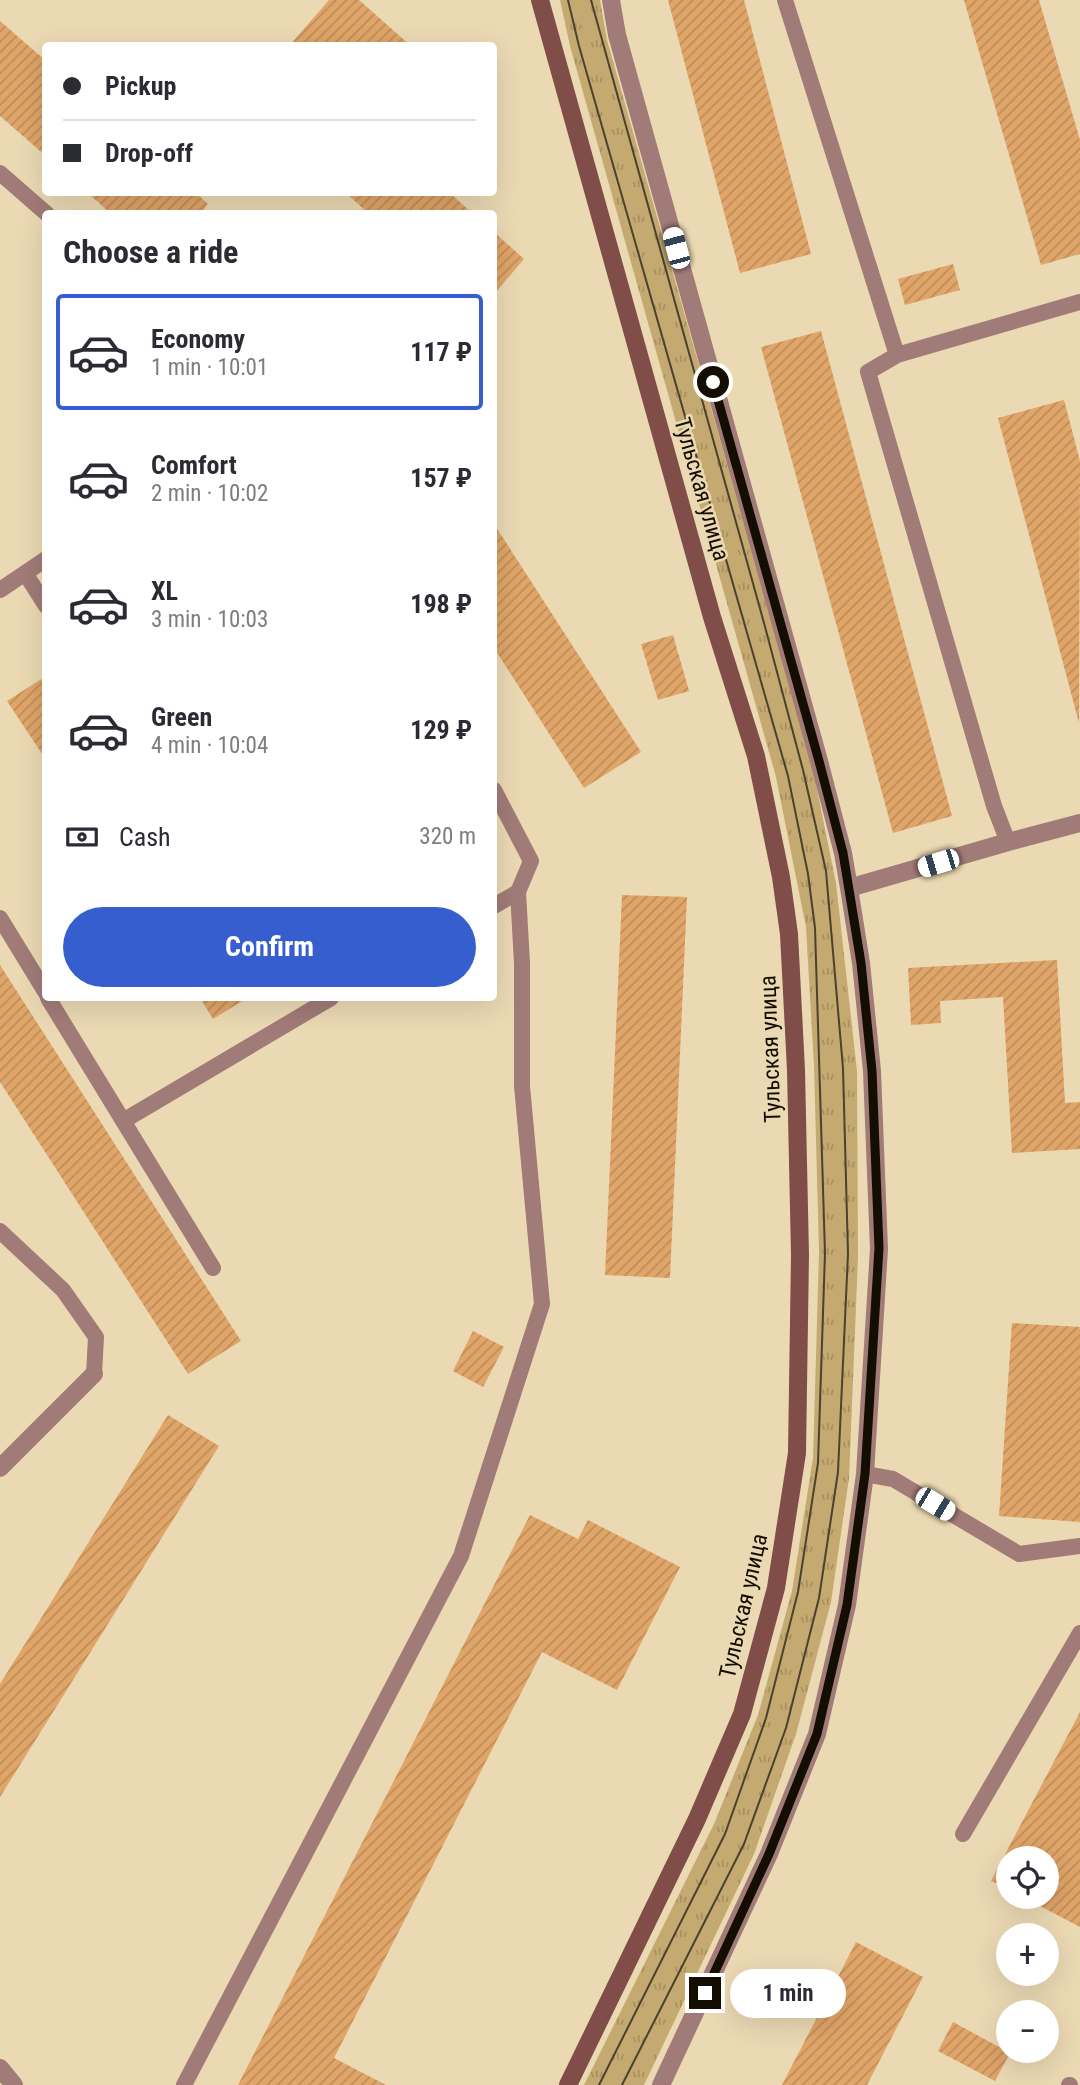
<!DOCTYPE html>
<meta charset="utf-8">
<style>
:root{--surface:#fff;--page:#f2f2f3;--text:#2b2b33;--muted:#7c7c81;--line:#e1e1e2;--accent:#375ecf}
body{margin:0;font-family:"Roboto Condensed",sans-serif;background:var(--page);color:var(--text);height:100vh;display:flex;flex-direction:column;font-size:26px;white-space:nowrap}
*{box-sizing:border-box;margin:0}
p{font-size:23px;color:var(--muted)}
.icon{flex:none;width:38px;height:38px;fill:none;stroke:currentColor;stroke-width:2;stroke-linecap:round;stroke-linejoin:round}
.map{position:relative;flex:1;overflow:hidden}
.drawer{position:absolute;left:42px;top:210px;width:455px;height:791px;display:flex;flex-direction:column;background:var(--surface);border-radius:7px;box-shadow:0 7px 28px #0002}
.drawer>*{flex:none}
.banner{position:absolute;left:42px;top:42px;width:455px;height:154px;border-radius:7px;box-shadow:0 7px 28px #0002;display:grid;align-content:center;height:154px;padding:0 21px;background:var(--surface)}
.tools{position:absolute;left:996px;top:1846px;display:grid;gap:14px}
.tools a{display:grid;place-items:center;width:63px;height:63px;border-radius:50%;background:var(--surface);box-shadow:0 7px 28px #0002;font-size:35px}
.end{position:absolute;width:32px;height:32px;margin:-16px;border:9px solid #130d02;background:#fff;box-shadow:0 0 0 4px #fff}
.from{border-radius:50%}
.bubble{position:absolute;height:49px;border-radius:24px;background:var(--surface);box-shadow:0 7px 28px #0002;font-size:23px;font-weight:700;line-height:49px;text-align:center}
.car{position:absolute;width:21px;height:42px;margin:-21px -10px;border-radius:9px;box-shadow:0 0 5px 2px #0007;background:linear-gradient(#fff 24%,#345 0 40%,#fff 0 76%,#345 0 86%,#fff 0)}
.banner b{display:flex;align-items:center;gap:24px;height:66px;font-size:26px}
.banner b+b{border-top:2px solid var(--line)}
.banner i{width:18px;height:18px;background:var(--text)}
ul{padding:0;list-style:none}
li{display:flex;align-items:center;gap:21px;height:116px;margin:0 14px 10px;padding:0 7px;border:4px solid transparent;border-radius:7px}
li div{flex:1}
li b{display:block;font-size:26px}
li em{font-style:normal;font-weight:700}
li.on{border-color:var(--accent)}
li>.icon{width:63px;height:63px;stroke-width:1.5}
h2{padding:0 21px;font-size:32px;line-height:84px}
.pay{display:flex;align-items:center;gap:18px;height:77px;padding:0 21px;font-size:26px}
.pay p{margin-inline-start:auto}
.button{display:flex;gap:14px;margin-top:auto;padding:14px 21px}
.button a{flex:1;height:80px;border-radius:42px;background:var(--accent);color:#fff;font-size:28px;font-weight:700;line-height:80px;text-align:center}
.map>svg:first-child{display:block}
.grass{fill:url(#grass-tufts)}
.building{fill:url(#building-hatch)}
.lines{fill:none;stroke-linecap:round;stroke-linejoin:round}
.lane{stroke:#a17b77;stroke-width:16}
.street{stroke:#a17b77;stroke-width:18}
.secondary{stroke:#814d48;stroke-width:18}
.tram{stroke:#4a412f;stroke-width:2}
.route{stroke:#130d02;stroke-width:9}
.labels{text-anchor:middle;stroke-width:5;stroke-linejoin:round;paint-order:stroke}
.street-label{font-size:23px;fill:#130d02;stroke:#ebd9b3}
</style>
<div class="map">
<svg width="1080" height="2085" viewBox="0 0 1080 2085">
<defs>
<pattern id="grass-tufts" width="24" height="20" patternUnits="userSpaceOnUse" patternTransform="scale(1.75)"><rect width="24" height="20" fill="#c4aa70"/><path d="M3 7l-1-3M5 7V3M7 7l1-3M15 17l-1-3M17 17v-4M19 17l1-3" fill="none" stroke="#a8915f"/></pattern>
<pattern id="building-hatch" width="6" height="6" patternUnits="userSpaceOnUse" patternTransform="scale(1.75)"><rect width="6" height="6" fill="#e0a568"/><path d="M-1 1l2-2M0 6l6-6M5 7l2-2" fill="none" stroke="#bf8d59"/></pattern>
</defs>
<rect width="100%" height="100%" fill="#ebd9b3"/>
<!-- grass -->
<path class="grass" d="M560 0H600L607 40 812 765 836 883 857 1071 858 1257 849 1478 831 1602 796 1734 754 1854 644 2085H584L714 1824 758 1715 792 1591 813 1458 819 1252 814 1066 806 927 776 777 570 46Z"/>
<!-- building -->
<path class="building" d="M329 0H359L411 46H289Z
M668 0H744L811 254 740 273Z
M964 0H1039L1080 140V254L1041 265Z
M0 21 46 61V156L0 116Z
M87 192H195L208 204 200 214H111Z
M345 192H449L473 214H369Z
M494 232 524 259 494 294Z
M953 264 960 290 905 305 898 279Z
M821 331 952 816 893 833 761 347Z
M1064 400 1080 461 1079 723 998 418Z
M494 524 641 752 584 788 494 648Z
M673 635 689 691 658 700 641 644Z
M46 676V760L7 701Z
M622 895 687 897 670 1278 605 1275Z
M1057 960 1065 1103 1080 1102V1149L1012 1153 1003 997 940 1001 941 1023 911 1025 908 968Z
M0 965 241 1341 188 1374 0 1082Z
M200 998H247L213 1019Z
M1012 1323 1080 1327V1522L999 1516Z
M473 1331 504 1347 483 1387 453 1371Z
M168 1415 219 1446 0 1797V1684Z
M530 1515 578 1539 588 1520 680 1567 617 1690 542 1652 334 2058 386 2085H238Z
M1080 1712V1927L1023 1897H1046V1858H1008V1889L991 1881Z
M856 1942 923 1977 867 2085H782Z
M953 2022 1010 2053 995 2081 938 2051Z"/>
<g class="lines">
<!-- lane -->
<path class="lane" d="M785 0 897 355
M0 173 47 214
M25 573 46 606
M0 590 46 559
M1008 842 994 806 868 372 897 355 1080 302
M494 906 518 892
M0 918 46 993
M48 998 213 1268
M123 1121 331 998
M0 1231 63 1290 96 1337 94 1374
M865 1474 893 1479 1019 1554 1080 1546
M963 1834 1080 1633
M184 2085 461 1556 542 1304 522 1086V963L518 892 531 861 494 790
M1069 2085H1070"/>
<!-- street -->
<path class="street" d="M611 0 617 35 819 761 843 853 849 888 861 963 872 1071 879 1249 865 1474 847 1605 817 1734 769 1854 661 2085
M849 888 1008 842 1080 823
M0 1468 94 1374
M0 2068 14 2085"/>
<!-- secondary -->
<path class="secondary" d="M540 0 712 617 756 756 781 877 789 934 796 1070 800 1255 797 1453 776 1588 742 1714 697 1819 568 2085"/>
<!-- tram -->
<path class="tram" d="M568 0 579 46 788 776 808 874 815 928 825 1253 818 1463 798 1592 766 1718 725 1834 599 2085
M591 0 764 623 803 770 826 871 843 1068 848 1254 838 1472 819 1598 786 1728 744 1844 622 2085"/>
</g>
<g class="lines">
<!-- route -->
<path class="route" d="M705 1993 769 1854 817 1734 823 1708 847 1605 865 1474 879 1248 872 1071 861 963 843 853 819 761 713 382"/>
</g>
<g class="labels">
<!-- street labels -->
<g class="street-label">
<text transform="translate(702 489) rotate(74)" y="8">Тульская улица</text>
<text transform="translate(770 1049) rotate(-92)" y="8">Тульская улица</text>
<text transform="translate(743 1606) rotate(-77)" y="8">Тульская улица</text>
</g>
</g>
</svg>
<div class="tools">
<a><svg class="icon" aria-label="locate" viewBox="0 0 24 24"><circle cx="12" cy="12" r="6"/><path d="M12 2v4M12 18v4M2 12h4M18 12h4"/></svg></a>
<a>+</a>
<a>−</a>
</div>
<i class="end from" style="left:713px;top:382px"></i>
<i class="end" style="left:705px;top:1993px"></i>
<div class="bubble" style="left:730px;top:1969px;width:116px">1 min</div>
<i class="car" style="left:676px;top:248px;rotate:345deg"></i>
<i class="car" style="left:938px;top:863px;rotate:253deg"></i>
<i class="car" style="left:935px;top:1504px;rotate:121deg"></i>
<div class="banner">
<b><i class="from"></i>Pickup</b>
<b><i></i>Drop-off</b>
</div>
<section class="drawer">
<h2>Choose a ride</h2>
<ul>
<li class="on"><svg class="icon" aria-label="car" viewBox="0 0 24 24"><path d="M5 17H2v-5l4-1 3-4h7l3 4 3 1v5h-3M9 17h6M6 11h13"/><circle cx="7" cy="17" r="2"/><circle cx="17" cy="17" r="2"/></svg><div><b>Economy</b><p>1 min · 10:01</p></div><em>117 ₽</em></li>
<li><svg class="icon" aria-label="car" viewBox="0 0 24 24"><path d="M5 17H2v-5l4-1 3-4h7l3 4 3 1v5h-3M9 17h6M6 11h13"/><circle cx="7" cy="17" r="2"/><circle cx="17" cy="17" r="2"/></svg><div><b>Comfort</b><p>2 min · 10:02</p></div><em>157 ₽</em></li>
<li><svg class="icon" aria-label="car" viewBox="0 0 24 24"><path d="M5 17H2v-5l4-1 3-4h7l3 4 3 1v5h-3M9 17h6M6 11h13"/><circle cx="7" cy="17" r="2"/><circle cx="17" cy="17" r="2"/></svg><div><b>XL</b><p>3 min · 10:03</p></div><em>198 ₽</em></li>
<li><svg class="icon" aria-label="car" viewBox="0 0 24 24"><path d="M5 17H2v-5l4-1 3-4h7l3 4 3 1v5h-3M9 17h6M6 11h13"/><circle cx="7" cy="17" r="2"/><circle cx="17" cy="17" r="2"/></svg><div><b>Green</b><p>4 min · 10:04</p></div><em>129 ₽</em></li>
</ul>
<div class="pay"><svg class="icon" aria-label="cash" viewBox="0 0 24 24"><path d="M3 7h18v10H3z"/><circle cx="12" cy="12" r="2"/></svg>Cash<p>320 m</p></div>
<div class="button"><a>Confirm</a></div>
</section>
</div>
